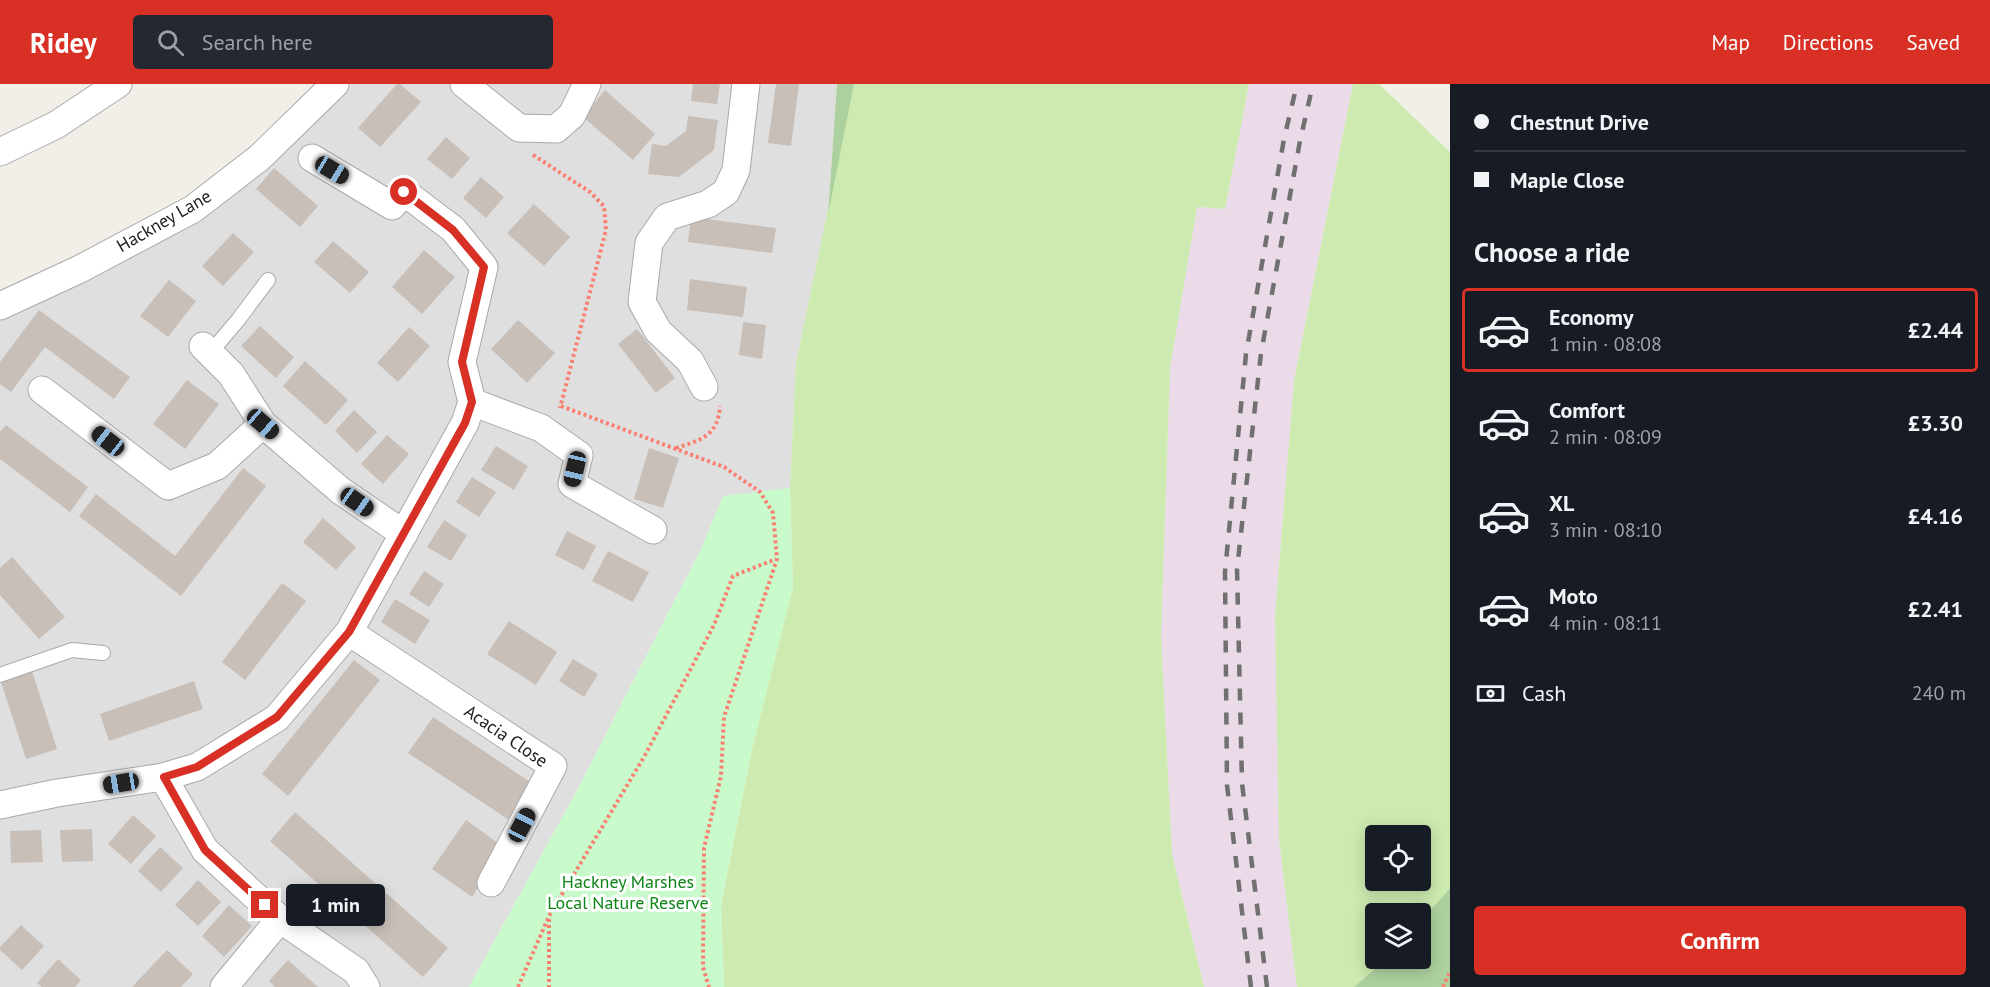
<!DOCTYPE html>
<meta charset="utf-8">
<style>
:root{--surface:#171b24;--page:#242831;--text:#f1f3f6;--muted:#9ea1a6;--line:#363941;--accent:#d93025}
body{margin:0;font-family:"PT Sans",sans-serif;background:var(--page);color:var(--text);height:100vh;display:flex;flex-direction:column;font-size:22px;white-space:nowrap}
*{box-sizing:border-box;margin:0}
p{font-size:20px;color:var(--muted)}
.icon{flex:none;width:33px;height:33px;fill:none;stroke:currentColor;stroke-width:2;stroke-linecap:round;stroke-linejoin:round}
.map{position:relative;flex:1;overflow:hidden}
.details{display:flex;flex-direction:column;background:var(--surface);width:540px}
.details>*{flex:none}
.banner{display:grid;align-content:center;height:132px;padding:0 24px;background:var(--surface)}
.controls{position:absolute;left:1365px;top:741px;display:grid;gap:12px}
.controls a{display:grid;place-items:center;width:66px;height:66px;border-radius:6px;background:var(--surface);box-shadow:0 3px 15px #0003;font-size:30px}
.end{position:absolute;width:27px;height:27px;margin:-14px;border:8px solid #d93025;background:#fff;box-shadow:0 0 0 3px #fff}
.from{border-radius:50%}
.bubble{position:absolute;height:42px;border-radius:6px;background:var(--surface);box-shadow:0 3px 15px #0003;font-size:20px;font-weight:800;line-height:42px;text-align:center}
.car{position:absolute;width:18px;height:36px;margin:-18px -9px;border-radius:8px;box-shadow:0 0 4px 2px #0007;background:linear-gradient(#222 24%,#8ab4d8 0 40%,#222 0 76%,#8ab4d8 0 86%,#222 0)}
.banner b{display:flex;align-items:center;gap:21px;height:57px;font-size:22px}
.banner b+b{border-top:2px solid var(--line)}
.banner i{width:15px;height:15px;background:var(--text)}
ul{padding:0;list-style:none}
li{display:flex;align-items:center;gap:18px;height:84px;margin:0 12px 9px;padding:0 12px;border:3px solid transparent;border-radius:6px}
li div{flex:1}
li b{display:block;font-size:22px}
li em{font-style:normal;font-weight:800}
li.current{border-color:var(--accent)}
li>.icon{width:54px;height:54px;stroke-width:1.5}
h2{padding:0 24px;font-size:27px;line-height:72px}
.pay{display:flex;align-items:center;gap:15px;height:66px;padding:0 24px;font-size:22px}
.pay p{margin-inline-start:auto}
.action{display:flex;gap:12px;margin-top:auto;padding:12px 24px}
.action a{flex:1;height:69px;border-radius:6px;background:var(--accent);color:#fff;font-size:24px;font-weight:800;line-height:69px;text-align:center}
header{display:flex;align-items:center;gap:36px;box-sizing:border-box;height:84px;padding:0 30px;background:var(--accent);color:#fff}
header strong{font-size:28px}
nav{display:flex;gap:33px;margin-inline-start:auto;font-size:21px}
.search{width:420px;height:54px;background:var(--page);display:flex;align-items:center;gap:15px;box-sizing:border-box;padding:0 21px;border-radius:6px;color:var(--muted);font-size:22px}
main{display:flex;flex:1;min-height:0}
.map>svg:first-child{display:block}
.residential{fill:#e0dfdf}
.industrial{fill:#ebdbe8}
.grass{fill:#cdebb0;fill-rule:evenodd}
.forest{fill:#add19e}
.park{fill:#c8facc}
.building{fill:#c7bfb8}
.lines{fill:none;stroke-linecap:round;stroke-linejoin:round}
.lane-casing{stroke:#a9a9a9;stroke-width:16}
.street-casing{stroke:#a9a9a9;stroke-width:29}
.path{stroke:#fa8072;stroke-width:4;stroke-dasharray:3 3;stroke-linecap:butt}
.lane{stroke:#fff;stroke-width:14}
.street{stroke:#fff;stroke-width:27}
.rail{stroke:#707070;stroke-width:4.5;stroke-dasharray:12 12;stroke-linecap:butt}
.route{stroke:#d93025;stroke-width:8}
.labels{text-anchor:middle;stroke-width:6;stroke-linejoin:round;paint-order:stroke}
.street-label{font-size:18px;fill:#222;stroke:#fff}
.park-label{font-size:18px;fill:#0c8416;stroke:#fff}
</style>
<header>
<strong>Ridey</strong>
<div class="search"><svg class="icon" aria-label="search" viewBox="0 0 24 24"><circle cx="10" cy="10" r="6"/><path d="M15 15l6 6"/></svg>Search here</div>
<nav><a>Map</a><a>Directions</a><a>Saved</a></nav>
</header>
<main>
<div class="map">
<svg width="1450" height="903" viewBox="0 0 1450 903">
<rect width="100%" height="100%" fill="#f2efe9"/>
<!-- residential -->
<path class="residential" d="M351 0H837L828 131 796 279 790 404 723 413 702 463 581 699 469 903H0V232L297 54Z"/>
<!-- industrial -->
<path class="industrial" d="M1249 0H1353L1294 297 1275 532 1280 763 1297 903H1204L1172 770 1161 552 1170 284 1197 123 1225 125Z"/>
<!-- grass -->
<path class="grass" d="M854 0H1249L1225 125 1197 123 1170 284 1161 552 1172 770 1204 903H724L721 821 752 665 793 503 790 404 796 279Z
M1353 0H1379L1450 68V804L1421 837 1420 830H1376V874L1386 875 1354 903H1297L1279 756 1275 532 1294 297ZM1376 752H1420V796H1376Z"/>
<!-- forest -->
<path class="forest" d="M837 0H854L828 131Z
M1450 804V903H1354L1386 875 1420 874 1421 837Z"/>
<!-- park -->
<path class="park" d="M790 404 793 503 752 665 721 821 724 903H469L581 699 702 463 723 412Z"/>
<!-- building -->
<path class="building" d="M397 0H400L421 18 380 63 358 44Z
M693 0H720L717 20 691 17Z
M776 0H799L791 62 768 59Z
M605 6 655 50 633 76 583 33Z
M688 32 718 36 714 66 679 93 648 90 652 60 666 62 686 47Z
M446 53 470 74 452 95 427 75Z
M274 84 318 122 300 143 256 105Z
M481 93 504 113 486 134 463 114Z
M534 120 570 153 544 182 507 149Z
M691 133 776 144 772 169 688 158Z
M233 149 254 168 223 202 202 182Z
M333 157 369 188 350 209 314 178Z
M424 166 455 193 422 230 392 203Z
M690 195 747 203 743 233 687 226Z
M169 196 196 217 168 253 140 232Z
M39 226 130 293 114 315 45 263 11 308 0 300V278Z
M518 236 555 269 527 299 491 265Z
M743 238 766 241 762 275 739 271Z
M260 242 294 273 276 294 241 262Z
M409 243 430 262 398 298 377 279Z
M637 245 675 294 656 309 618 260Z
M305 277 348 316 326 341 283 302Z
M187 296 219 320 185 365 153 340Z
M354 326 377 348 357 369 335 347Z
M6 341 88 403 70 428 0 375V348Z
M387 351 409 370 383 400 361 380Z
M496 362 528 382 514 406 481 386Z
M649 364 679 374 663 424 634 415Z
M243 384 266 402 181 512 79 432 96 410 175 472Z
M472 393 496 408 479 433 456 418Z
M323 434 356 463 336 486 303 458Z
M444 436 467 451 451 477 427 463Z
M567 447 596 462 584 486 555 471Z
M608 467 649 488 633 518 592 497Z
M12 473 65 533 39 555 0 511V484Z
M424 487 444 500 429 523 409 510Z
M282 499 306 517 245 596 222 578Z
M395 515 430 536 415 560 381 538Z
M509 537 557 568 536 601 487 570Z
M573 575 598 590 584 613 559 597Z
M354 576 380 596 288 712 262 690Z
M32 587 57 665 26 675 1 598Z
M194 597 203 625 109 657 100 630Z
M433 633 533 700 509 736 408 669Z
M295 728 448 864 423 893 270 757Z
M133 731 156 752 131 780 108 760Z
M466 736 505 764 472 813 432 785Z
M92 745 93 777 62 778 60 746Z
M41 746 43 778 11 779 10 747Z
M160 763 183 784 161 808 138 787Z
M198 796 221 818 198 842 175 821Z
M229 821 252 842 224 873 202 852Z
M21 841 44 862 22 886 0 866V863Z
M167 866 193 890 181 903H132Z
M58 875 81 896 75 903H42L37 899Z
M288 876 318 903H275L269 897Z"/>
<g class="lines">
<defs>
<path id="lane" d="M210 269 238 236 268 196
M0 591 72 566 103 569"/>
<path id="street" d="M464 0 519 44 556 45 572 31 587 0
M0 68 56 41 118 0
M312 74 392 122 404 108 453 145 484 183 462 278 472 318
M0 222 80 185 193 125 259 74 335 0
M704 303 690 277 658 247 642 218 649 159 667 133 708 120 726 108 736 86 746 0
M42 306 168 402 217 382 263 340 231 290 203 262
M472 318 541 344 579 371 572 400 653 446
M263 340 341 407 404 450
M349 548 553 682 491 799
M163 693 205 766 280 835 356 887 366 903
M0 721 57 709 163 693 197 683 277 634 349 548 465 339 472 318
M224 903 280 835"/>
</defs>
<!-- lane casing -->
<use href="#lane" class="lane-casing"/>
<!-- street casing -->
<use href="#street" class="street-casing"/>
<!-- path -->
<path class="path" d="M533 71 590 108 604 122 606 146 560 324
M561 322 724 383 760 408 773 429 777 475 724 633 721 692 704 764 703 883 709 903
M676 364C701 356 718 352 720 322
M549 835V903
M518 903 549 832 644 673 714 541 733 492 776 475
M1443 903 1450 888"/>
<!-- lane -->
<use href="#lane" class="lane"/>
<!-- street -->
<use href="#street" class="street"/>
<!-- rail -->
<path class="rail" d="M1251 903 1227 701 1225 488 1246 270 1284 55 1297 0
M1267 903 1242 699 1237 485 1261 269 1300 57 1313 0"/>
</g>
<g class="lines">
<!-- route -->
<path class="route" d="M265 821 205 766 164 693 197 683 277 633 349 548 465 339 472 318 462 278 484 183 453 146 404 108"/>
</g>
<g class="labels">
<!-- street labels -->
<g class="street-label">
<text transform="translate(164 137) rotate(-30)" y="6">Hackney Lane</text>
<text transform="translate(506 652) rotate(34)" y="6">Acacia Close</text>
</g>
<!-- park labels -->
<g class="park-label">
<text x="628" y="804">Hackney Marshes<tspan x="628" dy="21">Local Nature Reserve</tspan></text>
</g>
</g>
</svg>
<div class="controls">
<a><svg class="icon" aria-label="locate" viewBox="0 0 24 24"><circle cx="12" cy="12" r="6"/><path d="M12 2v4M12 18v4M2 12h4M18 12h4"/></svg></a>
<a><svg class="icon" aria-label="layers" viewBox="0 0 24 24"><path d="M12 4l9 5-9 5-9-5zM3 14l9 5 9-5"/></svg></a>
</div>
<i class="end from" style="left:404px;top:108px"></i>
<i class="end" style="left:265px;top:821px"></i>
<div class="bubble" style="left:286px;top:800px;width:99px">1 min</div>
<i class="car" style="left:332px;top:86px;rotate:121deg"></i>
<i class="car" style="left:263px;top:340px;rotate:131deg"></i>
<i class="car" style="left:108px;top:357px;rotate:308deg"></i>
<i class="car" style="left:575px;top:385px;rotate:193deg"></i>
<i class="car" style="left:357px;top:418px;rotate:125deg"></i>
<i class="car" style="left:121px;top:699px;rotate:261deg"></i>
<i class="car" style="left:522px;top:741px;rotate:28deg"></i>
</div>
<section class="details">
<div class="banner">
<b><i class="from"></i>Chestnut Drive</b>
<b><i></i>Maple Close</b>
</div>
<h2>Choose a ride</h2>
<ul>
<li class="current"><svg class="icon" aria-label="car" viewBox="0 0 24 24"><path d="M5 17H2v-5l4-1 3-4h7l3 4 3 1v5h-3M9 17h6M6 11h13"/><circle cx="7" cy="17" r="2"/><circle cx="17" cy="17" r="2"/></svg><div><b>Economy</b><p>1 min · 08:08</p></div><em>£2.44</em></li>
<li><svg class="icon" aria-label="car" viewBox="0 0 24 24"><path d="M5 17H2v-5l4-1 3-4h7l3 4 3 1v5h-3M9 17h6M6 11h13"/><circle cx="7" cy="17" r="2"/><circle cx="17" cy="17" r="2"/></svg><div><b>Comfort</b><p>2 min · 08:09</p></div><em>£3.30</em></li>
<li><svg class="icon" aria-label="car" viewBox="0 0 24 24"><path d="M5 17H2v-5l4-1 3-4h7l3 4 3 1v5h-3M9 17h6M6 11h13"/><circle cx="7" cy="17" r="2"/><circle cx="17" cy="17" r="2"/></svg><div><b>XL</b><p>3 min · 08:10</p></div><em>£4.16</em></li>
<li><svg class="icon" aria-label="car" viewBox="0 0 24 24"><path d="M5 17H2v-5l4-1 3-4h7l3 4 3 1v5h-3M9 17h6M6 11h13"/><circle cx="7" cy="17" r="2"/><circle cx="17" cy="17" r="2"/></svg><div><b>Moto</b><p>4 min · 08:11</p></div><em>£2.41</em></li>
</ul>
<div class="pay"><svg class="icon" aria-label="cash" viewBox="0 0 24 24"><path d="M3 7h18v10H3z"/><circle cx="12" cy="12" r="2"/></svg>Cash<p>240 m</p></div>
<div class="action"><a>Confirm</a></div>
</section>
</main>
